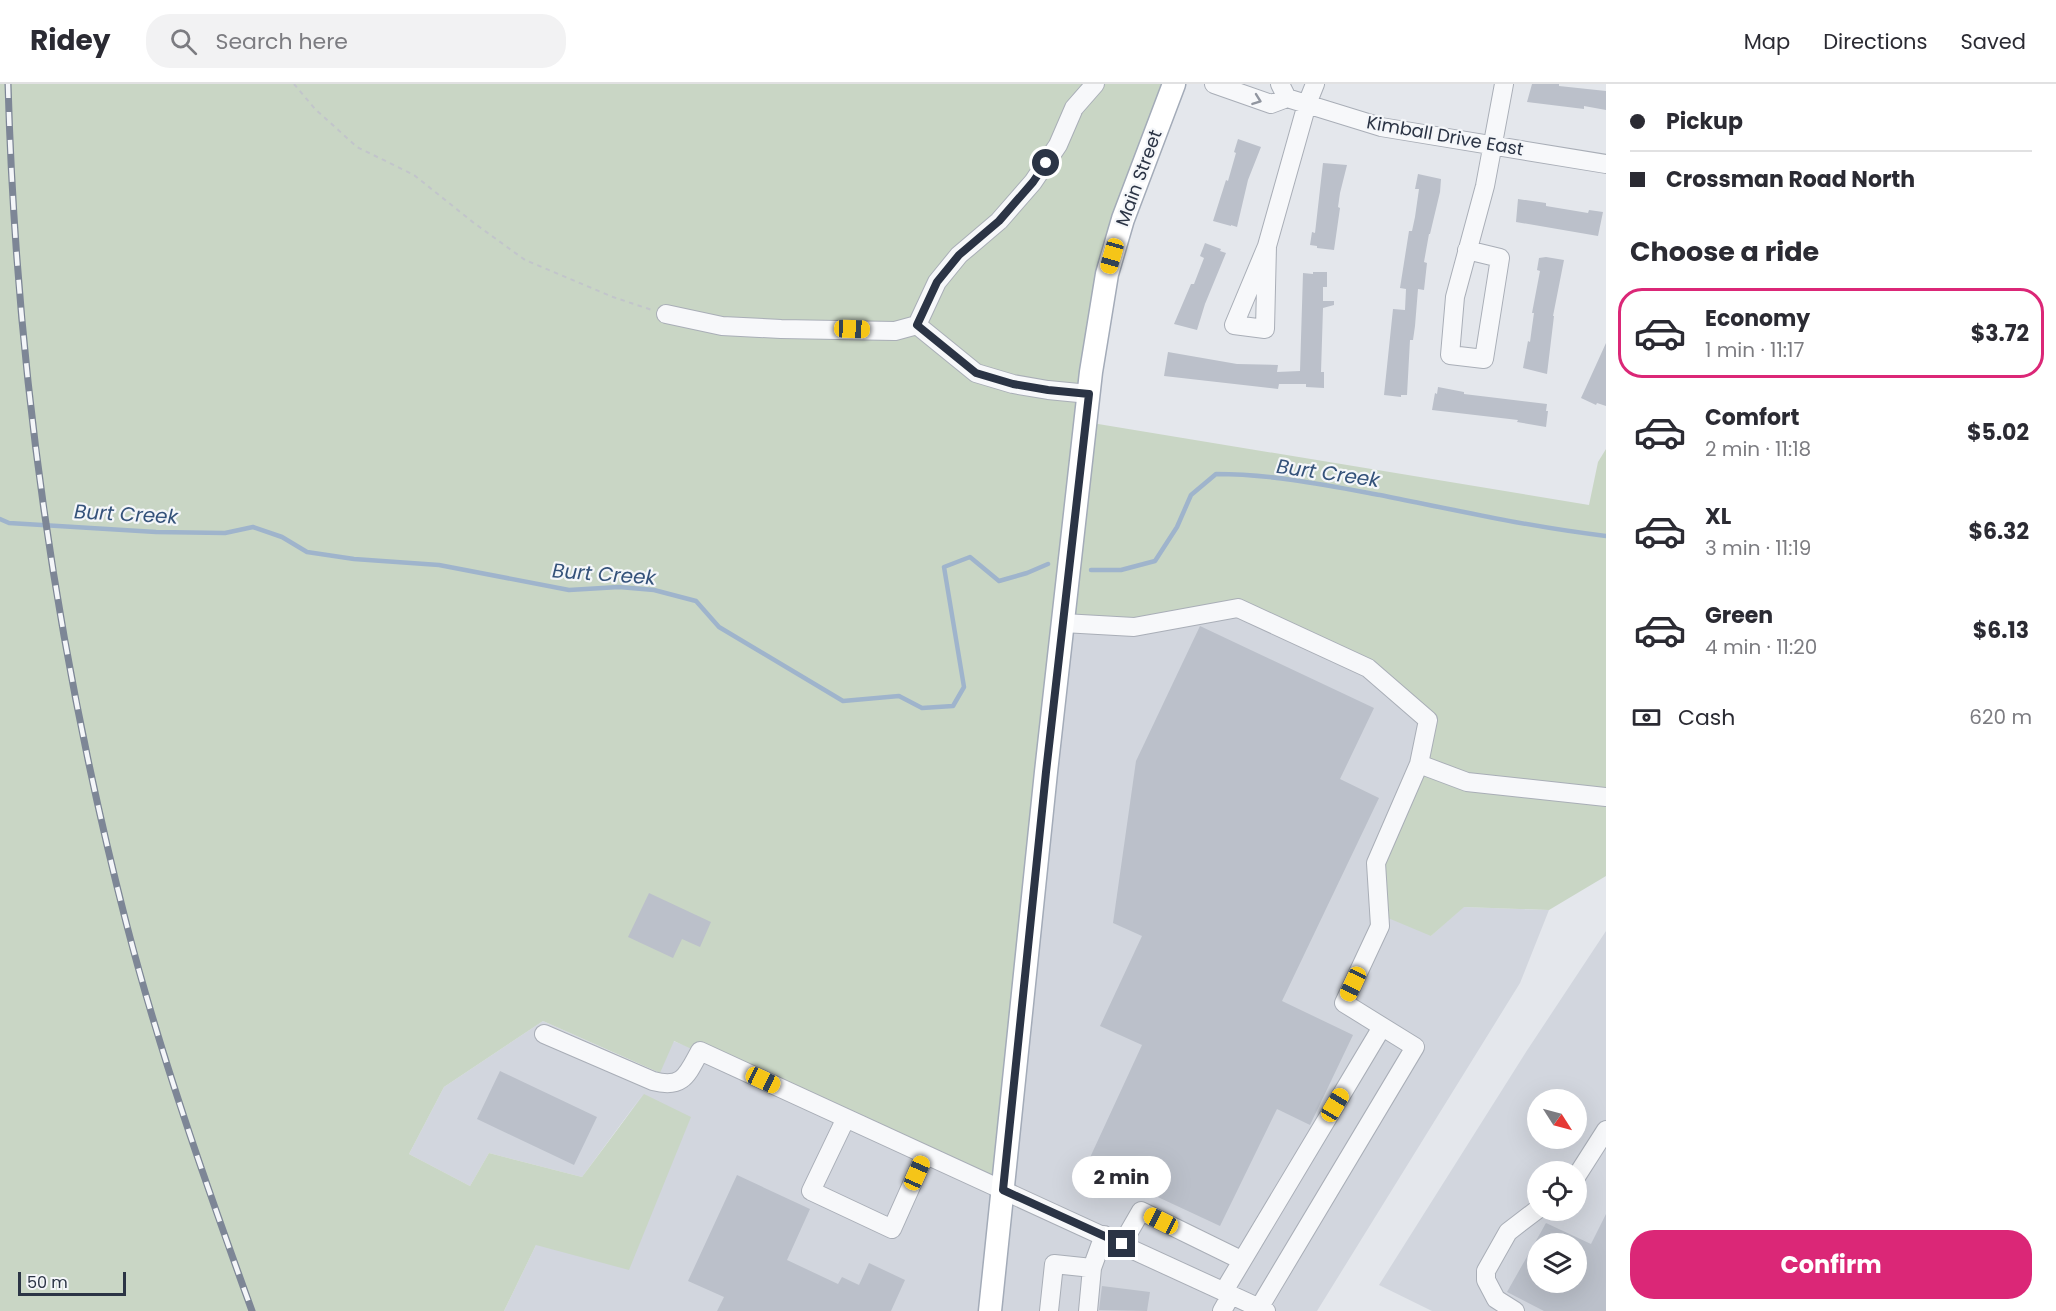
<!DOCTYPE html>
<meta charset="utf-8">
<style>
:root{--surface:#fff;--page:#f2f2f3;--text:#2b2b33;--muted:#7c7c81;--line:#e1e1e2;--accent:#db2777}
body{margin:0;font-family:Poppins,sans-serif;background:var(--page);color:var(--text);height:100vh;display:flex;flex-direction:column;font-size:22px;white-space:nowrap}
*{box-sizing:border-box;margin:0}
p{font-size:20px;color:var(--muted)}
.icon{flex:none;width:33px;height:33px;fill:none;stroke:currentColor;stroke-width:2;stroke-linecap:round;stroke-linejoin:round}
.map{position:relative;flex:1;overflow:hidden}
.panel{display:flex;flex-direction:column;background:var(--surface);width:450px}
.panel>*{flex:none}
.banner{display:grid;align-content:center;height:132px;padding:0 24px;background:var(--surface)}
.needle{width:39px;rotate:126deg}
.fabs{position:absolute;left:1527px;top:1005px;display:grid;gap:12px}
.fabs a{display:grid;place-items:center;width:60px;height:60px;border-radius:50%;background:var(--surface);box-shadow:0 6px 24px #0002;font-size:30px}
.scale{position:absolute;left:18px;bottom:15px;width:108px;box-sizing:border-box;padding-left:6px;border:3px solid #2b3445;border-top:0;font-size:16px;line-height:21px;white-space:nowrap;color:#2b3445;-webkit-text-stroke:4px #f4f6f9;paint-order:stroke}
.end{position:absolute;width:27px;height:27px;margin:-14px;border:8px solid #2b3445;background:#fff;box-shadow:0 0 0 3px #fff}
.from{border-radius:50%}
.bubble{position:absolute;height:42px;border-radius:21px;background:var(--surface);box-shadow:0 6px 24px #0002;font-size:20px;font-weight:700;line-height:42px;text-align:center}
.car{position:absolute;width:18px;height:36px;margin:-18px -9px;border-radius:8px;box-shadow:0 0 4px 2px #0007;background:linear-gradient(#f5c518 24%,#345 0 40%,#f5c518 0 76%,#345 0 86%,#f5c518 0)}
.banner b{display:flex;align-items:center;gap:21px;height:57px;font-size:22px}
.banner b+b{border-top:2px solid var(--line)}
.banner i{width:15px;height:15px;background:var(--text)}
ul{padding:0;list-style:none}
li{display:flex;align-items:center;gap:18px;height:90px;margin:0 12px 9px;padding:0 12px;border:3px solid transparent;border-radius:24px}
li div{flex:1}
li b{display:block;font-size:22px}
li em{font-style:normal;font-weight:700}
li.on{border-color:var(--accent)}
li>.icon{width:54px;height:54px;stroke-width:1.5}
h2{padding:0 24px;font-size:27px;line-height:72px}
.pay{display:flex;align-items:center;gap:15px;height:66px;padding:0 24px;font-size:22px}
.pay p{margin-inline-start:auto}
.button{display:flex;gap:12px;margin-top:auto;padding:12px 24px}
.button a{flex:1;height:69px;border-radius:24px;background:var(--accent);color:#fff;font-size:24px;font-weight:700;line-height:69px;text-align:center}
header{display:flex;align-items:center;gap:36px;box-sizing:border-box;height:84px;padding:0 30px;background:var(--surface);border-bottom:2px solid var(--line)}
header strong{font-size:28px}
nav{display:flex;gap:33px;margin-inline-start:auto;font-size:21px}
.search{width:420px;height:54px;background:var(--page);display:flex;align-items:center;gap:15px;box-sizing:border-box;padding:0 21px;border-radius:24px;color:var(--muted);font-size:22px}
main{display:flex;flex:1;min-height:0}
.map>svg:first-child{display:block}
.built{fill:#d2d6de;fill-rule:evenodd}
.green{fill:#c9d6c5}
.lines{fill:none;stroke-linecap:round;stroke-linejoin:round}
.stream{stroke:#9fb4cc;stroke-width:4.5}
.building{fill:#bbc0ca;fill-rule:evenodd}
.minor-casing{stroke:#a9aeb7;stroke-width:20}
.major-casing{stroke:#a3abb8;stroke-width:25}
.path{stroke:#c2c5cb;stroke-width:2;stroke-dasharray:4.5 4.5;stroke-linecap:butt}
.minor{stroke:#f7f8fa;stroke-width:18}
.major{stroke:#fff;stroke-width:22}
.rail-casing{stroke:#7d8696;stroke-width:7}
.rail{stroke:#f4f6f9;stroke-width:4.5;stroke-dasharray:14;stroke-linecap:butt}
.oneway{stroke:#9196a0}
.route{stroke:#2b3445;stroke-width:8}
.labels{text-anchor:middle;stroke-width:4.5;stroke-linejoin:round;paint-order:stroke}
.street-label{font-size:18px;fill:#2b3445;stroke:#f4f6f9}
.water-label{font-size:20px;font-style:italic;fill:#34527a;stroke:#f4f6f9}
</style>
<header>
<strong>Ridey</strong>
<div class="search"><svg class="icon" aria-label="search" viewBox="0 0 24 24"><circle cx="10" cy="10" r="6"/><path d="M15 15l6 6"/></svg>Search here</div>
<nav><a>Map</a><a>Directions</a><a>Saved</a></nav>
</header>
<main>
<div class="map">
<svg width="1606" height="1227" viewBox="0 0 1606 1227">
<rect width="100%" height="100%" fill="#e4e7ec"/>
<!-- built -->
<path class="built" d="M1238 524 1368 584 1428 636 1431 852 1463 823 1549 826 1520 899 1317 1227H504L536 1161 643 1010 582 1093 489 1069 470 1102 409 1070 444 1003 543 937 659 989 673 957 700 967 1063 539Z
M1606 847V1227H1432L1379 1201 1526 968ZM1538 1016H1576V1054H1538ZM1538 1088H1576V1126H1538ZM1538 1160H1576V1198H1538Z"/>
<!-- green -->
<path class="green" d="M0 0H1174L1107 190 1086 338 1589 421 1598 378 1606 365V792L1549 826 1464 823 1431 852 1388 834 1376 779 1428 636 1368 584 1238 524 1134 543 1064 539 1003 1106 674 957 660 989 543 937 444 1003 409 1070 470 1102 489 1069 582 1093 644 1010 691 1033 629 1186 536 1161 504 1227H0Z"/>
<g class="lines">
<!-- stream -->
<path class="stream" d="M0 435 9 439 156 448 225 449 253 443 282 453 307 468 354 475 439 481 569 506 619 503 654 506 696 517 719 543 843 617 899 612 922 624 953 622 964 603 944 483 970 473 999 497 1027 489 1048 480
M1091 486H1121L1155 477 1177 443 1191 411 1216 390C1271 390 1326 401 1380 411 1455 426 1530 443 1606 452"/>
</g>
<!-- building -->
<path class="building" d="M1532 0H1559V2L1606 7V26L1584 22V25L1527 18Z
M1238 55 1261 63 1248 96 1237 143 1231 141V142L1213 137 1226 96 1228 97 1236 69 1234 68Z
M1323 79 1347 81 1340 109 1338 123 1340 124 1334 166 1317 164V162L1310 161 1312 148 1315 149Z
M1418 90 1441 95 1440 108 1430 150H1429L1424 178 1427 179 1424 206 1418 205 1415 242 1413 256H1410L1407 311H1401V313L1384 311 1393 225 1405 226 1406 205 1400 204 1409 147H1412L1415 133 1419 105H1415Z
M1518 115 1546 119V122L1588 129 1589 126 1603 128 1598 152 1516 138Z
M1205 159 1221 165 1220 167 1226 169 1205 220 1197 246 1174 240 1191 200H1194L1204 174 1200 172Z
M1546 173 1564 176 1553 232H1554L1547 290 1523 284 1528 257 1530 258 1532 243 1534 229H1532L1540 187 1537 186 1539 174Z
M1313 188H1327V203H1323V217H1334V221L1323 224 1321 288H1324V304L1306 303V300H1279L1278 305 1164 292 1168 268 1237 280 1278 281 1277 288 1300 287 1303 189 1313 190Z
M1606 259V322L1597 319 1596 321 1581 314Z
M1438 303 1464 308V310L1547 320 1546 327H1548L1546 343 1517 338 1518 336 1432 326 1435 309 1437 310Z
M1200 542 1374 624 1340 695 1379 714 1282 917 1353 951 1310 1041 1277 1025 1220 1142 1087 1080 1142 961 1100 942 1142 852 1113 839 1136 677Z
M649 809 711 838 700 863 682 855 673 874 628 853Z
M500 987 597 1033 574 1081 477 1035Z
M737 1091 810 1125 787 1176 838 1200 842 1193 859 1201 869 1179 905 1196 891 1227H717L724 1213 688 1197Z
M1606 1130V1227H1544L1507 1208 1546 1139 1591 1160ZM1538 1160H1576V1198H1538Z
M1102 1202 1150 1208 1147 1227 1099 1226Z"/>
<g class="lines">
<defs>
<path id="minor" d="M1214 0 1271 20 1287 14 1280 0
M1287 14 1381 43 1606 80
M1267 162 1265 245 1234 241 1267 162 1307 20 1315 0
M1467 166 1500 174 1484 275 1450 271 1455 213 1485 102 1504 0
M666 230 722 242 781 245 895 247 917 241 937 198 959 171 999 137 1033 98 1058 61 1074 24 1095 0
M917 241 976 289 1013 300 1048 306 1089 310
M1063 539 1134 543 1238 524 1368 584 1428 636 1419 680 1376 779 1380 842 1344 919 1415 963 1259 1224
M1419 680 1467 698 1606 713
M544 950 653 997C683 1005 687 991 700 967L1266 1227
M846 1034 811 1107 892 1145 925 1071
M1576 1093 1606 1046
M1122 1160 1141 1127 1241 1176
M1224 1207 1382 943
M1049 1227 1054 1180 1092 1184
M1088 1227 1092 1184 1104 1151
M1222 1227 1231 1211
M1515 1227 1496 1215 1486 1196V1187L1508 1148 1538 1125"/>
<path id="major" d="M990 1227 1046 688 1091 288 1107 190 1123 135 1174 0"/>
</defs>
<!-- minor casing -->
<use href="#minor" class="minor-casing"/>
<!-- major casing -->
<use href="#major" class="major-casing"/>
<!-- path -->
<path class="path" d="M294 0 315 25 357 63 414 91 474 139 525 176 613 213 652 226"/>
<!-- minor -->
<use href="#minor" class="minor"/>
<!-- major -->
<use href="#major" class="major"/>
<defs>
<path id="rail" d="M8 0C16 284 56 567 127 842 161 973 206 1100 252 1227"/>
</defs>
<!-- rail casing -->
<use href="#rail" class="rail-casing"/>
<!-- rail -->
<use href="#rail" class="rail"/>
</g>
<!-- one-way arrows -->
<defs><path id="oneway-chevron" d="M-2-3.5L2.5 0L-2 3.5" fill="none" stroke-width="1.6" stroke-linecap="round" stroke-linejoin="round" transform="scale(1.5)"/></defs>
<use class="oneway" href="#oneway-chevron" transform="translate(1257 16) rotate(20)"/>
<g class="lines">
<!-- route -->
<path class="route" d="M1046 79 1033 98 999 137 959 171 937 198 917 241 976 289 1013 300 1048 306 1089 310 1046 688 1003 1106 1122 1160"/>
</g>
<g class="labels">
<!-- street labels -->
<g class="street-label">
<text transform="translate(1445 52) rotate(10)" y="6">Kimball Drive East</text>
<text transform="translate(1139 94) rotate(-70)" y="6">Main Street</text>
</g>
<!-- water labels -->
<g class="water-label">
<text transform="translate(1328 389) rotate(8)" y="7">Burt Creek</text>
<text transform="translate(126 430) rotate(3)" y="7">Burt Creek</text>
<text transform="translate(604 490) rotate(4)" y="7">Burt Creek</text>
</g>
</g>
</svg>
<div class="fabs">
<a><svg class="needle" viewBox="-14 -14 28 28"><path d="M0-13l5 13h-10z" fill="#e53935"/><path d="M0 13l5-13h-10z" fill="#7c7c81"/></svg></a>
<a><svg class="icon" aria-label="locate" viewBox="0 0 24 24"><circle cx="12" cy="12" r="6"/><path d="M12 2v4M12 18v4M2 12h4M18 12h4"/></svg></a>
<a><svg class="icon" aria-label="layers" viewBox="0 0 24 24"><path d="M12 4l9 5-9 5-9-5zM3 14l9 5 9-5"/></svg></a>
</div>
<div class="scale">50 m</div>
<i class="end from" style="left:1046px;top:79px"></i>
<i class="end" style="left:1122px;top:1160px"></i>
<div class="bubble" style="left:1072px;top:1072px;width:99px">2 min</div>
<i class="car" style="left:1112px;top:172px;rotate:196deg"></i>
<i class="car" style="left:852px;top:245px;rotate:92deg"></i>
<i class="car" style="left:1353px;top:900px;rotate:205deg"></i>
<i class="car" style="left:763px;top:996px;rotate:115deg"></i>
<i class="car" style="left:1335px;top:1021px;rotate:31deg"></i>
<i class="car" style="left:917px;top:1089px;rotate:24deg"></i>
<i class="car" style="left:1161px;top:1137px;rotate:297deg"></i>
</div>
<section class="panel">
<div class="banner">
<b><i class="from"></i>Pickup</b>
<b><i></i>Crossman Road North</b>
</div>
<h2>Choose a ride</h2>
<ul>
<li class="on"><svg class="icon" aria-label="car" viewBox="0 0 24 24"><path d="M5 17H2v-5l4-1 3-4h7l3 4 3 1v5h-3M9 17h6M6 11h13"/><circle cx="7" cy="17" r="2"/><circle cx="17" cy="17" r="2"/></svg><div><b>Economy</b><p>1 min · 11:17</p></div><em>$3.72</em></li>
<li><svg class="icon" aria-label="car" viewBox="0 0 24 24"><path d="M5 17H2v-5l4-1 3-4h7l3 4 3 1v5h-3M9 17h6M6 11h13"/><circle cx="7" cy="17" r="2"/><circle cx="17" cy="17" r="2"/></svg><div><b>Comfort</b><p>2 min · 11:18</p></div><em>$5.02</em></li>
<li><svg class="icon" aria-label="car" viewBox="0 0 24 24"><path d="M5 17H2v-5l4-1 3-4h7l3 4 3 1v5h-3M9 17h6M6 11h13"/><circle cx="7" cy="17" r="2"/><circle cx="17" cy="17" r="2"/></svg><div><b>XL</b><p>3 min · 11:19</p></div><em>$6.32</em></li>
<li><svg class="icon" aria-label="car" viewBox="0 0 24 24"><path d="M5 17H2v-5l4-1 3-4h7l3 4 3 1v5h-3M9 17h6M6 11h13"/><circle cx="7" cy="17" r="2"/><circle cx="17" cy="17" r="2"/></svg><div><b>Green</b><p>4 min · 11:20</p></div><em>$6.13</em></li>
</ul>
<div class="pay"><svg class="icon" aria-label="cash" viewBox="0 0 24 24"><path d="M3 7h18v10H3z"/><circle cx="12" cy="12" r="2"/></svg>Cash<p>620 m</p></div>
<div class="button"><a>Confirm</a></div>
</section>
</main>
